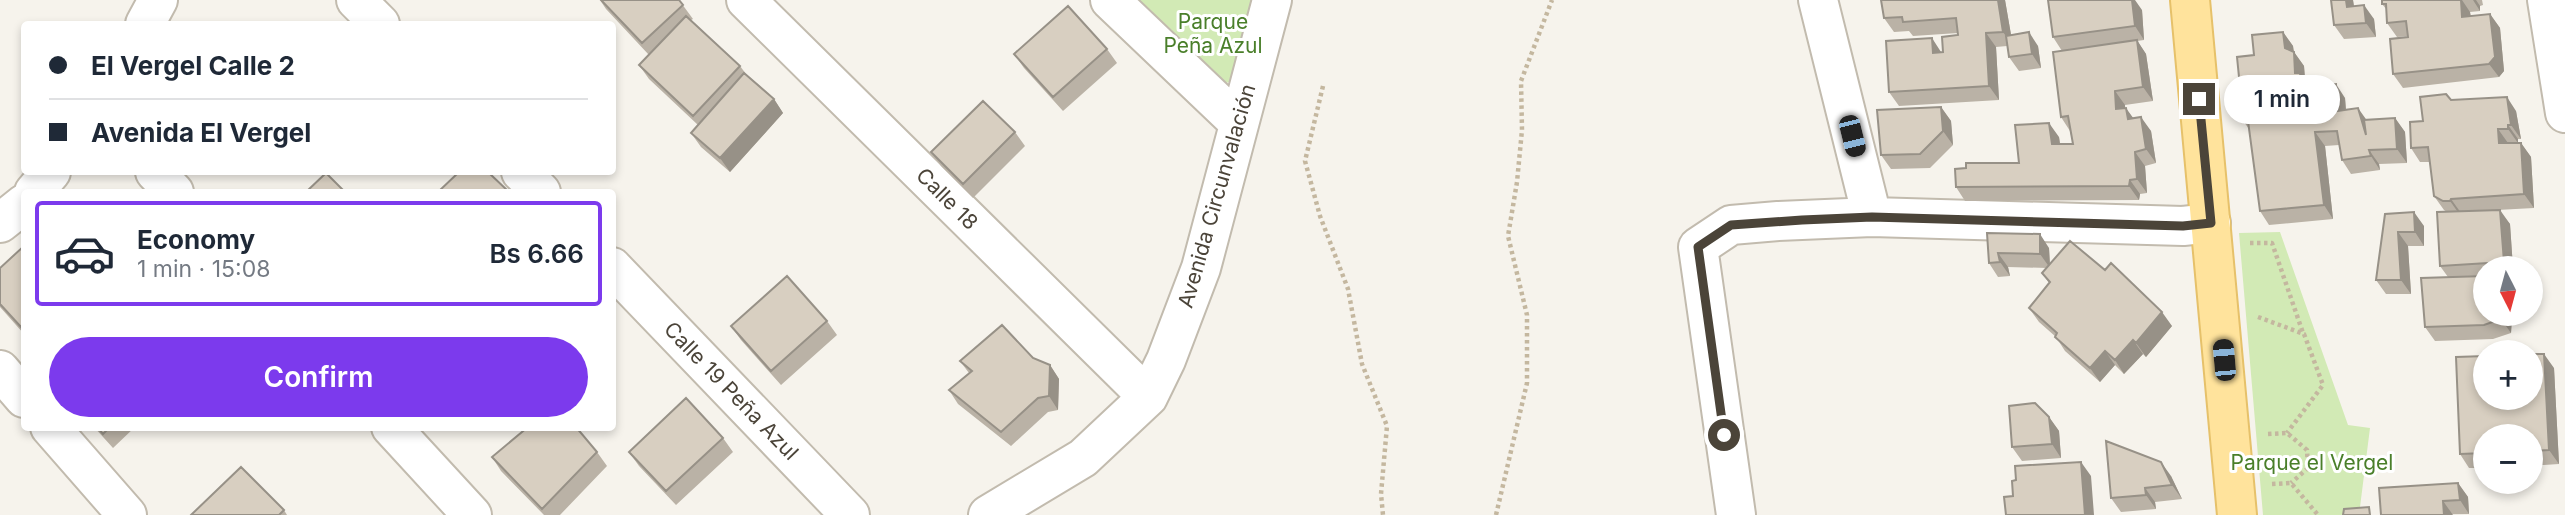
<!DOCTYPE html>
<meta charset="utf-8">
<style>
:root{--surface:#fff;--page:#f6f6f7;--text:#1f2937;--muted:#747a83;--line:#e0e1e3;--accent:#7c3aed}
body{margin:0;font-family:Inter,sans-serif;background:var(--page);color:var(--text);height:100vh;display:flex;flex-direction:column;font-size:26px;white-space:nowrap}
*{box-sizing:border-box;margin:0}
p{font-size:23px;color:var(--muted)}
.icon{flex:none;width:38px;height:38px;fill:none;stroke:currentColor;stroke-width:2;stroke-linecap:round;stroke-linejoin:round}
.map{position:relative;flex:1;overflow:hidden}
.sheet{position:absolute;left:21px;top:189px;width:595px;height:242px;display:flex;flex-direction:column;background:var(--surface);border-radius:7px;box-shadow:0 4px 10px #0003}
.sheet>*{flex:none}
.banner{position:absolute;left:21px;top:21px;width:595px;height:154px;border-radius:7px;box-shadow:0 4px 10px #0003;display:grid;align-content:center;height:154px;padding:0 28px;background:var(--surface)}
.needle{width:46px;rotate:174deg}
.buttons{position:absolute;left:2473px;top:256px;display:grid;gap:14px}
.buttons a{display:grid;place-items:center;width:70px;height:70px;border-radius:50%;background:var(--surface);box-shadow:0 4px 10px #0003;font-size:35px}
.end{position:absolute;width:32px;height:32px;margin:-16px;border:9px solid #4b4439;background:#fff;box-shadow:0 0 0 4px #fff}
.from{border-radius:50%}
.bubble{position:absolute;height:49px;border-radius:24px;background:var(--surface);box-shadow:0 4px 10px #0003;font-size:23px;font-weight:600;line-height:49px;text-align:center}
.car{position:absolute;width:21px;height:42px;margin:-21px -10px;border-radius:9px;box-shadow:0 0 5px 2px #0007;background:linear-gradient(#222 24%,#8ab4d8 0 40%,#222 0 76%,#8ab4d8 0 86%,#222 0)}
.banner b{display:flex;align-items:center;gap:24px;height:66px;font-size:26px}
.banner b+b{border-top:2px solid var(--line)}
.banner i{width:18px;height:18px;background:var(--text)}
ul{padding:12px 0 0;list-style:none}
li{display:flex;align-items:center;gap:21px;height:105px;margin:0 14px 10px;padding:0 14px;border:4px solid transparent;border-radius:7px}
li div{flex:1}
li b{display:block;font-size:26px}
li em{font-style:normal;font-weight:600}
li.selected{border-color:var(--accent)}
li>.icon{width:63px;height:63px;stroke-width:1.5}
.action{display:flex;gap:14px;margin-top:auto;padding:14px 28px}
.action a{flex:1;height:80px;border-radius:42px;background:var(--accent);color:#fff;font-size:28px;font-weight:600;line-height:80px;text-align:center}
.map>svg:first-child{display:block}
.green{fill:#d2eab5}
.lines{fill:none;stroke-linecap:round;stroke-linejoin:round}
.minor-casing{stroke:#c2bbae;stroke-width:42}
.major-casing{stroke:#e6c16a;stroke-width:42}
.path{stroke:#c4b79f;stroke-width:4.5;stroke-dasharray:3.5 3.5;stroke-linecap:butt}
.minor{stroke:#fff;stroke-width:38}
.major{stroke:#ffe39c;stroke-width:38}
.wall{fill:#bab2a6}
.shaded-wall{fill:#979187}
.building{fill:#d8cfc1;stroke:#979187;stroke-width:2}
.route{stroke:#4b4439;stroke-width:9}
.labels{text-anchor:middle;stroke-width:6;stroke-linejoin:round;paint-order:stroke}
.park-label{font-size:21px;fill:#4a7f2a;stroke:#fff}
.street-label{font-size:21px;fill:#4b4439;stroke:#fff}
</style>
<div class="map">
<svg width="2565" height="515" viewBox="0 0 2565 515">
<rect width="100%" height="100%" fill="#f6f3ec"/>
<!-- green -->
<path class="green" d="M1139 0H1259L1236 79 1224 84 1207 77Z
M2280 232 2348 425 2370 428 2359 515H2263L2239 233Z"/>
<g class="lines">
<defs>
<path id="minor" d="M356 0 380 24
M746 0 1148 397
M1110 0 1238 122
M1818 0 1872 217
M2547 0 2565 113
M145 24 158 0
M155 172 174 192
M521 172 541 192
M34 192 51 172
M0 223 24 204
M612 267 850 515
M0 370 24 398
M50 427 127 515
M391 427 472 515
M988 515 1083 458 1148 397 1166 360 1201 268 1272 0
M1736 515 1698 247 1731 225 1778 221 1872 217 2183 226 2211 223"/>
<path id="major" d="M2190 0 2237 515"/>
</defs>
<!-- minor casing -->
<use href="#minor" class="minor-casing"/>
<!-- major casing -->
<use href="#major" class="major-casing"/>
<!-- path -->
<path class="path" d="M1323 86 1305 161 1320 216 1348 289 1362 364 1387 426 1381 494 1383 515
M2250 243H2272L2303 333
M2258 317 2304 334 2323 385 2287 433
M2268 434 2287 433 2307 450 2308 468 2291 483
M2272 484 2291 483 2318 515
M1496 515 1527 383V315L1508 236 1517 182 1522 130 1521 81 1552 0"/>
<!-- minor -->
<use href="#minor" class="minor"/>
<!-- major -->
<use href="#major" class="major"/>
</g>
<!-- wall -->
<path class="wall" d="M600 0H679L693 19 691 20 740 66 746 74 774 99 783 113 730 172 701 147 691 133 698 125 649 79 639 65 649 55 606 9Z
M2005 0 2011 35 2038 46 2041 68 2019 71 2009 57 2007 46 1996 47 1999 100 1899 106 1889 92 1941 52H1943L1958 35V33L1913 36 1909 31 1894 32 1884 18Z
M2353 0 2354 6 2374 19 2376 37 2344 39 2334 25Z
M2382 0H2482L2483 5 2480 6V11L2470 12 2471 16 2490 14 2500 28 2504 71 2499 77 2403 88 2393 74 2408 36 2397 37 2387 23V10L2382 4Z
M2142 10 2144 40 2137 41 2146 54 2153 101 2125 105V108L2133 118 2151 131 2156 163 2145 166 2147 193 2140 194 2139 200 1965 201 1956 187 2019 163 2059 137 2060 144H2073L2070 131 2061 117 2062 51 2053 37Z
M2283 32 2293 46 2294 52 2304 66 2305 79 2310 86 2345 98 2346 110 2367 120 2395 118 2405 132 2407 163 2379 164 2380 170 2351 174 2342 160 2339 145 2325 146 2333 219 2269 225 2260 211 2249 129 2244 122 2247 97 2240 87 2254 55Z
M1107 49 1117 63 1063 111 1024 68 1014 54Z
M2451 100 2516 111 2521 139H2518V143H2521L2531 157 2534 208 2497 210 2510 224 2513 268H2485V313H2517V315L2512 317 2511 333 2493 339 2435 341 2425 327 2448 277 2440 266 2447 212 2444 210 2434 196 2430 162H2420L2411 148 2423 121Z
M1941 107 1951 121 1953 145 1930 168 1891 169 1881 155Z
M1015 132 1025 146 973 198 941 166 931 152Z
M2385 214 2424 226V246H2408L2411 294H2386L2376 280Z
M1987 233 2049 248 2050 264 2172 326 2146 357 2143 354 2124 374 2115 365 2100 382 2065 351 2056 337 2039 322 2029 308 2049 283 2042 273 2047 268 2008 267 2010 276 1998 277 1989 263Z
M24 246V334L0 307V268Z
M827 321 837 335 781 385 741 340 731 326Z
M960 361 1050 365 1059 379 1058 410 1048 412 1011 446 958 404 949 390 969 373Z
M2554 368 2559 464 2530 466V436H2485V468H2469L2460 454Z
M2049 417 2059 431 2061 458 2022 461 2012 447Z
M94 427H135L113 448Z
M723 438 733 452 676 505 639 466 629 452Z
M597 452 607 466 560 515H544L501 471 492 457Z
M2171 476 2182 499 2155 502 2156 509 2121 512 2111 498Z
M2458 483 2468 497 2469 514 2381 515Z
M284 510 287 515H191Z"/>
<!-- shaded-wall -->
<path class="shaded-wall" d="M1998 0H2005L2013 46 2003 32Z
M2132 0H2135L2142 10 2144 40 2135 26Z
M2346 0H2353L2356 21 2347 7Z
M2461 0H2462L2470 12 2472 31 2462 17Z
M2473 0H2476L2480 6V11Z
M2364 5 2374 19 2376 37 2366 23Z
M2490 14 2500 28 2504 71 2499 77 2489 64Z
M2029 32 2038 46 2041 68 2032 54Z
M2283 32 2293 46 2294 55V52L2304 66 2305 79 2310 87H2302L2285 48Z
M1986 33 1996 47 1999 100 1989 86Z
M1932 38 1941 52 1943 67 1933 53Z
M2137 40 2146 54 2153 101 2143 87Z
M2336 84 2345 98 2347 125 2337 111Z
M2115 91 2125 105 2126 123 2116 109Z
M2507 97 2516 111 2521 139 2511 125Z
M774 99 783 113 730 172 720 158Z
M1941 107 1951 121 1953 145 1943 131Z
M2126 108 2136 122 2128 119Z
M2358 108 2368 122 2366 135Z
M2141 117 2151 131 2156 163 2146 149Z
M2395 118 2405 132 2407 163 2397 149Z
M2049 123 2059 137 2062 158 2052 144Z
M2508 125 2518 139V143L2508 129Z
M2498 129 2508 143H2499Z
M2315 132 2325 146 2333 219 2324 205Z
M2521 143 2531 157 2534 208 2524 194Z
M2369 150 2379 164 2380 170 2371 156Z
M2135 152 2145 166 2147 193 2137 179Z
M2130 180 2140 194 2139 200 2129 186Z
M2451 199 2461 213 2460 215 2450 201Z
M2500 210 2510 224 2513 268H2508L2504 262Z
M2414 212 2424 226V246L2415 232Z
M2398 232 2408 246 2411 294 2401 280Z
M2040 234 2049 248 2050 268 2040 254Z
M1998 253 2008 267 2010 276 2000 262Z
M2162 312 2172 326 2146 357 2136 343Z
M2501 313H2509L2512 317 2511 333 2501 319Z
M2133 340 2143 354 2124 374 2115 360Z
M2105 351 2115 365 2100 382 2090 368Z
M2544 354 2554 368 2559 464 2549 450Z
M1050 365 1059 379 1058 410 1049 396Z
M2049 417 2059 431 2061 458 2052 444Z
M2081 462 2091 476 2094 515H2085Z
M2161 462 2171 476 2182 499 2172 485Z
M2458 483 2468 497 2469 514 2460 500Z
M2145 488 2155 502 2156 509 2146 495Z
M2443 501 2453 515H2444Z"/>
<!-- building -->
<path class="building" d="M601 0H679L683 5 642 43Z
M1881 0H1998L2003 32 1986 33 1989 86 1889 92 1886 41 1932 38 1933 53 1943 52 1942 37 1958 35 1956 18 1903 22 1902 17 1884 18Z
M2048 0H2132L2135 26 2053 37Z
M2331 0H2346L2347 7 2364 5 2366 23 2334 25Z
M2382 0H2461L2462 17 2490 14 2495 57 2489 64 2393 74 2390 39 2408 37 2406 21 2387 23 2386 4H2382Z
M1068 6 1107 49 1053 97 1014 54Z
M686 16 740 66 693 116 639 65Z
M2029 32 2032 54 2009 57 2006 36Z
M2283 32 2285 48 2294 52 2295 73H2300L2302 87 2336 84 2337 111 2358 108 2366 135 2364 120 2395 118 2397 149 2369 150 2371 156 2342 160 2337 131 2315 132 2324 205 2260 211 2248 121 2244 122 2242 99 2247 98 2245 86 2240 87 2237 57 2254 55 2252 35Z
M2137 40 2143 87 2115 91 2116 109 2126 108 2128 119 2141 117 2146 149 2135 152 2137 179 2130 180 2129 186 1956 187 1955 169 1966 168V163H2019L2015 125 2049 123 2052 144H2073L2068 116 2061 117 2053 52Z
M744 73 774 99 720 158 691 133Z
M2446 94 2451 100 2507 97 2511 125H2508V129H2498L2499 143H2521L2524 194 2451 199 2450 201H2443L2434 196 2428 147 2411 148 2410 122 2423 121 2420 97Z
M983 101 1015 132 963 184 931 152Z
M1941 107 1943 131 1920 154 1881 155 1877 110Z
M459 172H488L509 192H438Z
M326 173 345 192H306Z
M2500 210 2504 262 2440 266 2437 212Z
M2414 212 2415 232H2398L2401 280H2376L2385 214Z
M1987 233 2040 234V254L1998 253 2000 262 1989 263Z
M2070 241 2105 270 2111 263 2162 312 2136 343 2133 340 2115 360 2105 351 2090 368 2055 337 2057 333 2029 308 2050 282 2042 273Z
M24 246V324L21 327 0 304V268Z
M787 276 827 321 771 371 731 326Z
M2485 276V313H2501V319L2484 325 2425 327 2421 278Z
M1002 325 1033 358 1050 365 1049 396 1038 398 1001 432 949 390 972 371 960 361Z
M2530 354H2544L2549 450 2530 451V436H2485V453L2460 454 2456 357 2485 356V397H2530Z
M686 398 723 438 666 491 629 452Z
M2035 403 2049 417 2052 444 2012 447 2009 406Z
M97 427H110L103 434Z
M528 427H576L597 452 542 509 492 457Z
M2106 441 2161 462 2172 485 2145 488 2146 495 2111 498Z
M2081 462 2085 515H2006L2004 497 2013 496 2012 481 2016 480 2015 466Z
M241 467 284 510 279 515H191Z
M2458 483 2460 500 2443 501 2444 515H2381L2379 488Z
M2369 507 2370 515H2343L2344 509Z"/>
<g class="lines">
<!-- route -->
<path class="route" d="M1724 435 1698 247 1731 225 1802 220 1872 217 2183 226 2211 223 2199 99"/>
</g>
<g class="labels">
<!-- park labels -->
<g class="park-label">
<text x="1213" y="29">Parque<tspan x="1213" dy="24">Peña Azul</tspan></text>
<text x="2312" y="470">Parque el Vergel</text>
</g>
<!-- street labels -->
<g class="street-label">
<text transform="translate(1217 196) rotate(-74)" y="7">Avenida Circunvalación</text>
<text transform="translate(947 199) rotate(45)" y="7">Calle 18</text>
<text transform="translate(731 391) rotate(46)" y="7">Calle 19 Peña Azul</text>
</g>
</g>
</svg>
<div class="buttons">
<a><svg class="needle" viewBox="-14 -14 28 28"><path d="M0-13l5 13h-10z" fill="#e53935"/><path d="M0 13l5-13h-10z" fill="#747a83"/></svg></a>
<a>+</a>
<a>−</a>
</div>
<i class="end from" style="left:1724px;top:435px"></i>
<i class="end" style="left:2199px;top:99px"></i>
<div class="bubble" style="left:2224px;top:75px;width:116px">1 min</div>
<i class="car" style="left:1852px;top:136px;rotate:166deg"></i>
<i class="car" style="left:2224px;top:360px;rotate:355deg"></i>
<div class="banner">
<b><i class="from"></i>El Vergel Calle 2</b>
<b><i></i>Avenida El Vergel</b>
</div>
<section class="sheet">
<ul>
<li class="selected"><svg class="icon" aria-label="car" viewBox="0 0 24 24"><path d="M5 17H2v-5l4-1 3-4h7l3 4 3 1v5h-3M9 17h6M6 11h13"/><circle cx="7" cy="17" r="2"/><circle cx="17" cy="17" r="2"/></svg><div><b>Economy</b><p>1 min · 15:08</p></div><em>Bs 6.66</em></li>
</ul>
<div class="action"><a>Confirm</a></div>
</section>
</div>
